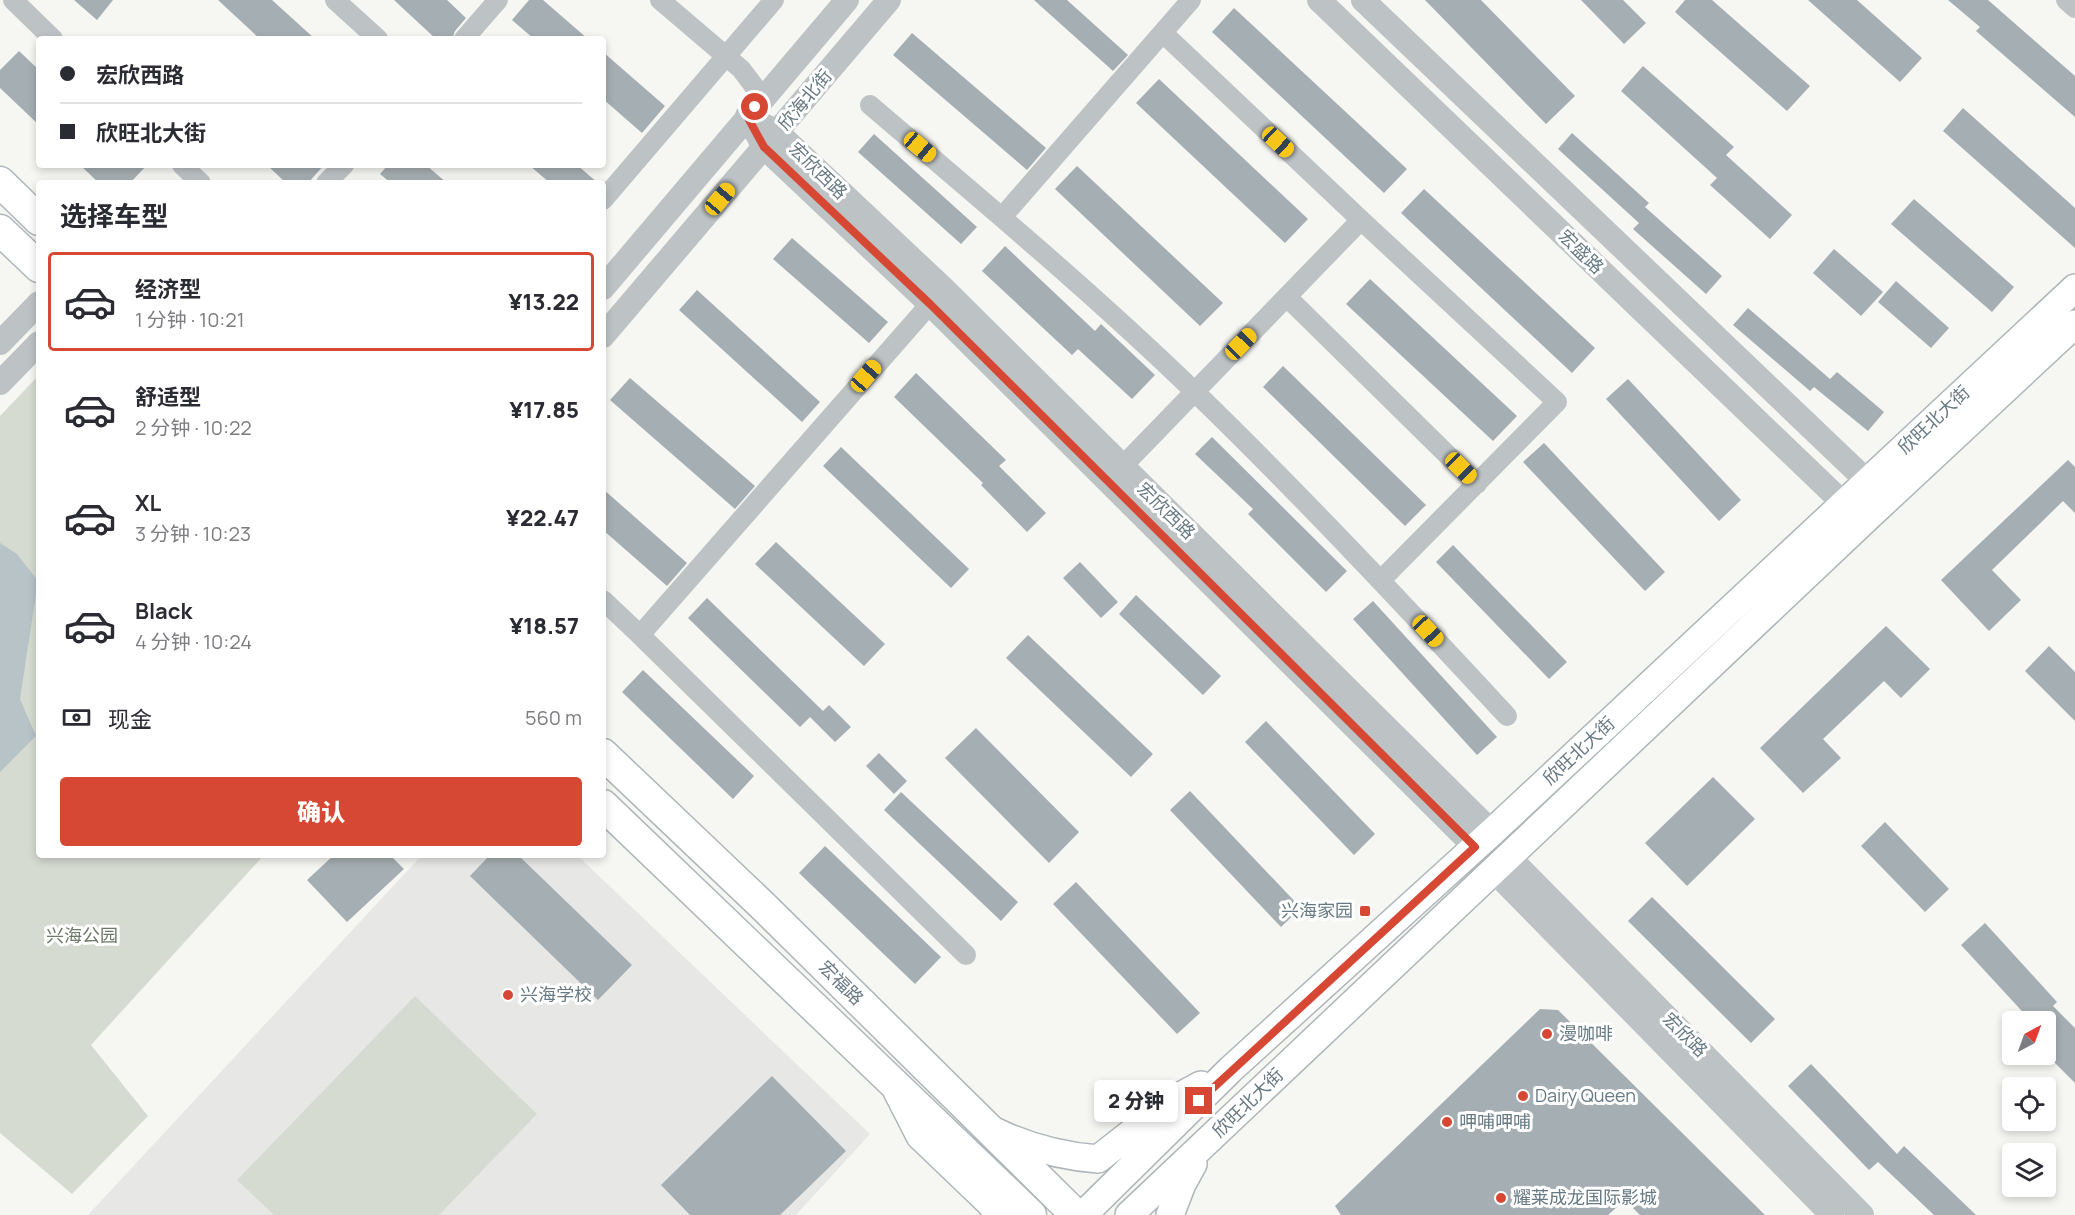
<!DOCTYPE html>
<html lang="zh">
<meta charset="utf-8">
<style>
:root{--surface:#fff;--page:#f7f7f7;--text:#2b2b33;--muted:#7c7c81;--line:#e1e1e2;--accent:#d64833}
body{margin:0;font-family:Manrope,"Noto Sans SC",sans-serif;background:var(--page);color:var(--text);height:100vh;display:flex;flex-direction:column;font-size:22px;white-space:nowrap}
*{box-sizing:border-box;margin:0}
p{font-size:20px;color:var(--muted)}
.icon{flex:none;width:33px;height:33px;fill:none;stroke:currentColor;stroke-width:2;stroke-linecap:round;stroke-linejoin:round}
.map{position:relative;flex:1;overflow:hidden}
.drawer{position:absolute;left:36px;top:180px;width:570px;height:678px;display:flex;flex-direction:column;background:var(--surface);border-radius:6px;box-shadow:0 3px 9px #0003}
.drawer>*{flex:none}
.guide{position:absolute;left:36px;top:36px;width:570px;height:132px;border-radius:6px;box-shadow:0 3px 9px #0003;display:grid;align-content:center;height:132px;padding:0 24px;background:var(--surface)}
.needle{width:39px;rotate:41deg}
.fabs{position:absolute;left:2002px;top:1011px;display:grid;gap:12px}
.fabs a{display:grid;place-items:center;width:54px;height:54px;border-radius:6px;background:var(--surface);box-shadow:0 3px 9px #0003;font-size:30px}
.end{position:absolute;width:27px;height:27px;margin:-14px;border:8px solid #d64833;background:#fff;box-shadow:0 0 0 3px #fff}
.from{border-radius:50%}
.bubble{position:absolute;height:42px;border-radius:6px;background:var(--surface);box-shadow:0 3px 9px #0003;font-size:20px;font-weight:800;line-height:42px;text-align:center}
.car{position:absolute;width:18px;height:36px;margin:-18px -9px;border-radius:8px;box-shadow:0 0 4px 2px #0007;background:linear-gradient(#f5c518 24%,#345 0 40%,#f5c518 0 76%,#345 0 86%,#f5c518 0)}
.guide b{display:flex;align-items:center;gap:21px;height:57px;font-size:22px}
.guide b+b{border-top:2px solid var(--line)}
.guide i{width:15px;height:15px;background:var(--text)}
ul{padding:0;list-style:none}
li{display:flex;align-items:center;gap:18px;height:99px;margin:0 12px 9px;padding:0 12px;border:3px solid transparent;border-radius:6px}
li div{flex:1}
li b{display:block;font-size:22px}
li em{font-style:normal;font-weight:800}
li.selected{border-color:var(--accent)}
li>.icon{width:54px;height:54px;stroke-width:1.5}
h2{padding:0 24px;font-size:27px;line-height:72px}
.pay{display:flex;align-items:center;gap:15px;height:66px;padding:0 24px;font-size:22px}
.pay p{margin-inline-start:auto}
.primary-button{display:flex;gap:12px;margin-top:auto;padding:12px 24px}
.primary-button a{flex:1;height:69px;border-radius:6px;background:var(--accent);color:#fff;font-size:24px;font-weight:800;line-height:69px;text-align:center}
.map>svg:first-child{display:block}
.built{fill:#e7e7e6}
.green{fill:#d6dbd2}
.water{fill:#b7c3c6}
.building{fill:#a5aeb2}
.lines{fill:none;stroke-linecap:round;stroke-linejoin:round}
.secondary-casing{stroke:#afb6b9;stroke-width:30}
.primary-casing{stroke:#b0b6b9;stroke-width:33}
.minor{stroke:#bdc2c4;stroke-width:20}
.tertiary{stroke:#bdc2c4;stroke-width:24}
.secondary{stroke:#fff;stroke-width:27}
.primary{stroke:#fff;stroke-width:30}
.route{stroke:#d64833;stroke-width:8}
.poi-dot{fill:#d64833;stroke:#fff;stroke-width:2}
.labels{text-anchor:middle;stroke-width:6;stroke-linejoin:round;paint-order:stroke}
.street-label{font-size:18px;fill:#677982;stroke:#fff}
.poi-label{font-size:18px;fill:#677982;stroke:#fff;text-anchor:start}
.park-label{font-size:18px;fill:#6c7966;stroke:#fff}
</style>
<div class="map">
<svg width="2075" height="1215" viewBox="0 0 2075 1215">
<rect width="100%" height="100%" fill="#f6f6f3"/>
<!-- built -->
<path class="built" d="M422 855H577L870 1134 796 1215H88Z"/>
<!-- green -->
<path class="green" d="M39 375V855H264L91 1045 148 1116 72 1194 0 1133V416Z
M415 996 537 1114 439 1215H274L237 1180Z"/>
<!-- water -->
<path class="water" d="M0 543 17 554 38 581 20 699 36 736 0 772Z"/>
<!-- building -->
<path class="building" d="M74 0H113L97 20Z
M218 0H272L315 39H260Z
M394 0H447L466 18 455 31 452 39H436Z
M529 0H543L588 39H534L512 20Z
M1034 0H1067L1128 55 1113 71Z
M1425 0H1481L1575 96 1546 124Z
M1581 0H1623L1646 23 1624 44Z
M1685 0H1712L1810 86 1787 111 1675 12Z
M1808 0H1857L1922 58 1900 82Z
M1948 0H1988L2075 76V117L1976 31 1980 27Z
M1234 8 1407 169 1384 193 1212 32Z
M912 33 1046 148 1027 170 893 55Z
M19 51 39 70V125L0 88V70Z
M603 52 665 106 642 133 603 99Z
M1643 66 1734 147 1726 155 1792 215 1770 239 1710 185 1717 178 1621 91Z
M1159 79 1308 219 1285 243 1136 103Z
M1963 108 2075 208V248L1943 131Z
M1572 133 1649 203 1645 207 1722 276 1706 294 1633 229 1639 223 1558 149Z
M874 134 977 227 961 244 858 152Z
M80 165H147L130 183H99Z
M267 165H324L308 183H286Z
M388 165H426L447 183H391L380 174Z
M529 165H577L598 183H550Z
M1077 166 1223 303 1200 326 1055 189Z
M1424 189 1595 348 1572 373 1401 213Z
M1914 199 2014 287 1992 312 1891 224Z
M792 238 888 322 869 343 773 259Z
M1005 246 1095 331 1101 324 1155 375 1132 399 1078 349 1072 355 982 271Z
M1834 249 1883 292 1861 316 1813 273Z
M1370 279 1517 416 1493 441 1346 304Z
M1896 281 1949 328 1931 348 1878 302Z
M697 290 820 402 802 422 679 310Z
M1748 308 1830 379 1837 372 1884 412 1868 431 1814 387 1810 391 1733 325Z
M1283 366 1426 505 1405 526 1263 387Z
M916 373 1006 460 999 466 1046 513 1027 532 981 485 983 483 894 397Z
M630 378 755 486 735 509 610 400Z
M1628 379 1741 500 1719 521 1606 399Z
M1212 437 1347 571 1326 592 1248 514 1253 509 1195 454Z
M1544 443 1665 572 1645 591 1523 462Z
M841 447 969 569 951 588 823 466Z
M2068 460 2075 467V513L2063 501 1992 570 2021 600 1989 631 1941 580Z
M603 489 687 563 667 586 603 530Z
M776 542 885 644 864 666 755 564Z
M1453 545 1567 662 1549 679 1436 562Z
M1080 562 1118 602 1101 618 1063 578Z
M1136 595 1221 676 1203 695 1119 614Z
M707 598 823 711 829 705 851 727 835 742 810 717 800 727 688 618Z
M1373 601 1497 737 1477 755 1353 619Z
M1886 626 1930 669 1901 698 1884 681 1823 739 1841 758 1803 793 1760 748Z
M1028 635 1153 754 1131 777 1006 658Z
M2049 646 2075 672V721L2025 671Z
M643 670 754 776 733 799 622 692Z
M1266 721 1375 834 1354 855 1245 742Z
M976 728 1079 832 1049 863 945 758Z
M879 753 907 781 894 794 866 766Z
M1713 777 1755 819 1687 886 1645 843Z
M1190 791 1301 908 1281 927 1170 810Z
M901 792 1018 902 1001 921 884 810Z
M1885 822 1949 889 1925 912 1861 846Z
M825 846 941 957 915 984 799 873Z
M334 855H390L404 869 347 922 307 880Z
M490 855H518L632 965 598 1000 470 876Z
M1076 882 1200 1013 1177 1034 1053 904Z
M1652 897 1775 1019 1751 1043 1628 921Z
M1985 923 2057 1002 2053 1006 2075 1028V1083L2046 1054V1022H2032L1961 945Z
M1540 1009 1558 1010 1765 1215H1640L1625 1200 1608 1215H1341L1335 1206Z
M1811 1064 1897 1154 1904 1146 1976 1215H1934L1878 1162 1869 1170 1788 1086Z
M772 1076 846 1151 780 1215H690L661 1185Z"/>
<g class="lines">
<defs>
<path id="secondary" d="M897 1091 920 1136 991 1204 998 1215
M992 1130C1026 1147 1060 1156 1098 1159L1175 1099 1201 1085
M1083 1215 1231 1069 1492 832 2075 288
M1129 1215 1870 515 2075 324
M1170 1215 1182 1184 1193 1164"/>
<path id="primary" d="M0 182 39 220
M0 230 39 267
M603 754 764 907 1076 1215
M603 805 1031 1215"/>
</defs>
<!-- secondary casing -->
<use href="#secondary" class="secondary-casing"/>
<!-- primary casing -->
<use href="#primary" class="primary-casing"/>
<!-- minor -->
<path class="minor" d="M13 0 53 39
M335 0 378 39
M660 0 741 69 763 98
M2066 0 2075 8
M464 39 498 0
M870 105C980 199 1092 292 1196 393 1303 497 1405 606 1507 716
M182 165 201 183
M326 183 344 165
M603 200 774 0
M1002 217 1191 0
M1361 220 1557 402 1381 580
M1287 297 1477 484
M930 304 640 635 966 955
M1114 475 1361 220 1163 33
M603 600 640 635"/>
<!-- tertiary -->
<path class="tertiary" d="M1319 0 1844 504
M1363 0 1868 482
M747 116 777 132 944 289 1492 832
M747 116 764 147 930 304 1475 847
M603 288 847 0
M603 336 889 0
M0 343 39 303
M0 383 39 343
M1508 856 1862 1215
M1493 870 1832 1215"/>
<!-- secondary -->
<use href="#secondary" class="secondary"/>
<!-- primary -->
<use href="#primary" class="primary"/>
</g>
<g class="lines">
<!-- route -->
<path class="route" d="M755 107 747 116 764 147 930 304 1475 847 1199 1101"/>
</g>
<!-- markers -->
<g class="poi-dot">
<rect x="1359" y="905" width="12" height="12" rx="3"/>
<circle cx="508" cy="995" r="6"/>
<circle cx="1547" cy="1034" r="6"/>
<circle cx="1523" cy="1096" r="6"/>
<circle cx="1447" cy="1122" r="6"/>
<circle cx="1501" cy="1198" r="6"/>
</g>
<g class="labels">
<!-- street labels -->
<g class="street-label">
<text transform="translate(805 100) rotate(-50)" y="6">欣海北街</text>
<text transform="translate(818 171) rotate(44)" y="6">宏欣西路</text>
<text transform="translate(1581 252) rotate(44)" y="6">宏盛路</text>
<text transform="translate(1934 420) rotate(-43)" y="6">欣旺北大街</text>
<text transform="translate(1166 511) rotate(44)" y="6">宏欣西路</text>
<text transform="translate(1579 751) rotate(-43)" y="6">欣旺北大街</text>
<text transform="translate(841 983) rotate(45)" y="6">宏福路</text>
<text transform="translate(1685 1035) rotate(45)" y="6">宏欣路</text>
<text transform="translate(1248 1103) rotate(-44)" y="6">欣旺北大街</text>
</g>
<!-- poi labels -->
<g class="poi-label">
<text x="1353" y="917" text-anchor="end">兴海家园</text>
<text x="520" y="1001">兴海学校</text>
<text x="1559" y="1040">漫咖啡</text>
<text x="1535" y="1102">Dairy Queen</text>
<text x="1459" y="1128">呷哺呷哺</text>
<text x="1513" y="1204">耀莱成龙国际影城</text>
</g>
<!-- park labels -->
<g class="park-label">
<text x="82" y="942">兴海公园</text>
</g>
</g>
</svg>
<div class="fabs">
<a><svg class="needle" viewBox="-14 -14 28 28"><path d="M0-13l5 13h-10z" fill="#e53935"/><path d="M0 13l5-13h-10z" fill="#7c7c81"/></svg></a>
<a><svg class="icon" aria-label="locate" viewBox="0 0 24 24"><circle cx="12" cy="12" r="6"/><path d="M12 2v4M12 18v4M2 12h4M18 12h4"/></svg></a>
<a><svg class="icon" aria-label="layers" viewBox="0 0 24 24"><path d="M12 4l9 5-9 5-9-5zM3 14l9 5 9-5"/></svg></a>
</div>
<i class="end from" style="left:755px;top:107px"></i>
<i class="end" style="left:1199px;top:1101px"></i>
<div class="bubble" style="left:1094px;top:1080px;width:84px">2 分钟</div>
<i class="car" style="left:1278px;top:142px;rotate:133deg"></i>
<i class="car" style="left:920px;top:147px;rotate:130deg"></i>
<i class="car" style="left:720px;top:199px;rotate:40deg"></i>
<i class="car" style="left:1241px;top:344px;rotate:44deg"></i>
<i class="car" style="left:866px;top:376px;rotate:41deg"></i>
<i class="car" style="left:1461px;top:468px;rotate:135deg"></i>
<i class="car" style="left:1428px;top:631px;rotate:137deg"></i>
<div class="guide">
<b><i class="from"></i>宏欣西路</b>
<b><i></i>欣旺北大街</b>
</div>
<section class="drawer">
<h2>选择车型</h2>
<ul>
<li class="selected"><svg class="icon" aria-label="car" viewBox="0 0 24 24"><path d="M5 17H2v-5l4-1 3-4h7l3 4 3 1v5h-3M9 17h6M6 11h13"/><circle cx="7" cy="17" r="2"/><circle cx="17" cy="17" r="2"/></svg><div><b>经济型</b><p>1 分钟 · 10:21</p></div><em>¥13.22</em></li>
<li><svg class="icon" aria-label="car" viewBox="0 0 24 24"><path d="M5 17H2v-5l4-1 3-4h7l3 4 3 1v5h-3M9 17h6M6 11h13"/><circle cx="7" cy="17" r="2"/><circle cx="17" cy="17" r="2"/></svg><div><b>舒适型</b><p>2 分钟 · 10:22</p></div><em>¥17.85</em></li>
<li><svg class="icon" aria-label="car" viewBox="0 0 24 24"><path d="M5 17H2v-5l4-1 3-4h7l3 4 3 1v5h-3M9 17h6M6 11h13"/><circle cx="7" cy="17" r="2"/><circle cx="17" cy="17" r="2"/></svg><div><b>XL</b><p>3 分钟 · 10:23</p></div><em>¥22.47</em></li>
<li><svg class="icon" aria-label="car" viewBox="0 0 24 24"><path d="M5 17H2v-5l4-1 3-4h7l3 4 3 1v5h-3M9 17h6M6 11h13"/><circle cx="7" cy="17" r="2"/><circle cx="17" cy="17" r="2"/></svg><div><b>Black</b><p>4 分钟 · 10:24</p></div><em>¥18.57</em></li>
</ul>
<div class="pay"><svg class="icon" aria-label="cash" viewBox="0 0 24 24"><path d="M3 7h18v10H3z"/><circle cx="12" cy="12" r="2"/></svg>现金<p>560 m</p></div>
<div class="primary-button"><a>确认</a></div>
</section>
</div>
